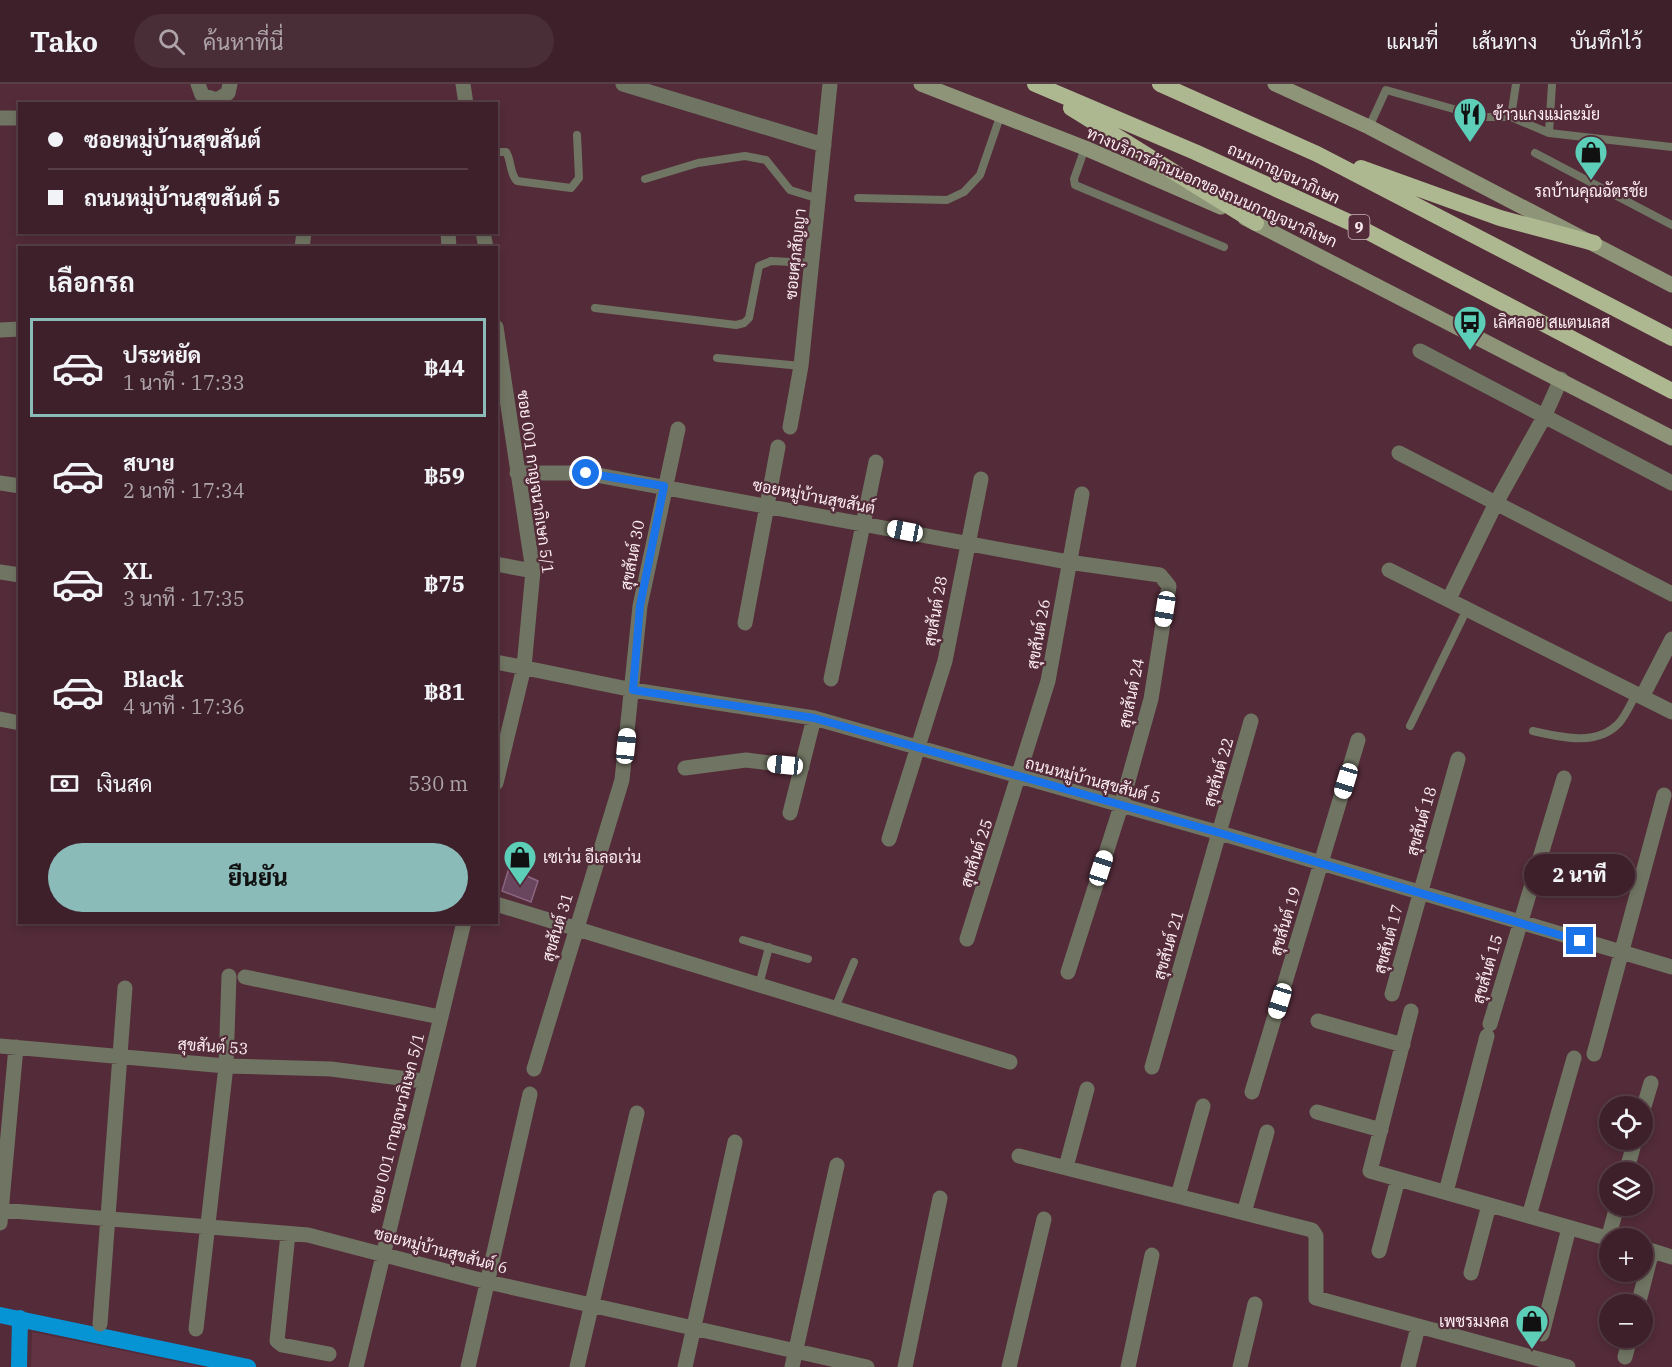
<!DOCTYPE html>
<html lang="th">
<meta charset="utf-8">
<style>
:root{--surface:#3e202b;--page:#492d37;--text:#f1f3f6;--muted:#ada3a9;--line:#573e47;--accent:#8bbbb9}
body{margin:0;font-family:"IBM Plex Serif",Sarabun,serif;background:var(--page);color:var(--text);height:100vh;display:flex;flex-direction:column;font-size:22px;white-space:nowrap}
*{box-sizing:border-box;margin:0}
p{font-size:20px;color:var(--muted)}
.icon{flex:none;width:33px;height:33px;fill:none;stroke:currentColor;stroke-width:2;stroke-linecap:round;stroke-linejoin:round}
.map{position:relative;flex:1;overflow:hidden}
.drawer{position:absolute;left:18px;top:162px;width:480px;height:678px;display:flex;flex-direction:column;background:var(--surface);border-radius:0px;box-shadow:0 3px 9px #0003,0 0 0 2px var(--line)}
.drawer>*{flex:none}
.guide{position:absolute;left:18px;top:18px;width:480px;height:132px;border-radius:0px;box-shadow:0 3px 9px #0003,0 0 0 2px var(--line);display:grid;align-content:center;height:132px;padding:0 30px;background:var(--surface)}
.controls{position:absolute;left:1599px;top:1012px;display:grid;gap:12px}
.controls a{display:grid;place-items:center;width:54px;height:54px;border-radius:50%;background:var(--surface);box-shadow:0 3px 9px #0003,0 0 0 2px var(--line);font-size:30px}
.end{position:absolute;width:27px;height:27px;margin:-14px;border:8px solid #1a73e8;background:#fff;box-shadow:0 0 0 3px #fff}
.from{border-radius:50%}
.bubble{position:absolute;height:42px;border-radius:21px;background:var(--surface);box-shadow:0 3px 9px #0003,0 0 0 2px var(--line);font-size:20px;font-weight:800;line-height:42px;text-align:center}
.car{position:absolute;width:18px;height:36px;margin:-18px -9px;border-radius:8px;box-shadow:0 0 4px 2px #0007;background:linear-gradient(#fff 24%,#345 0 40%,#fff 0 76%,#345 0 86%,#fff 0)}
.guide b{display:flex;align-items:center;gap:21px;height:57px;font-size:22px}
.guide b+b{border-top:2px solid var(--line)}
.guide i{width:15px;height:15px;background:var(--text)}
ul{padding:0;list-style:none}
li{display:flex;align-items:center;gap:18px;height:99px;margin:0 12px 9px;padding:0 18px;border:3px solid transparent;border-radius:0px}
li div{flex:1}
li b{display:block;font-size:22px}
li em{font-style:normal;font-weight:800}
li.on{border-color:var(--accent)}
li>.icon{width:54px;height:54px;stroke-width:1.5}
h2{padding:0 30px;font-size:27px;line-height:72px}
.pay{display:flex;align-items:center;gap:15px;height:66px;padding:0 30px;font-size:22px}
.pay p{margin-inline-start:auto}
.action{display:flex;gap:12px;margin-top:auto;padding:12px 30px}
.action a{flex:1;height:69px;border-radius:36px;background:var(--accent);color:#111;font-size:24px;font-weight:800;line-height:69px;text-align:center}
header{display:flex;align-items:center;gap:36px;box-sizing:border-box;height:84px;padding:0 30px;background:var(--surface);border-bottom:2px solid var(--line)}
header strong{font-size:28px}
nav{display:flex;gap:33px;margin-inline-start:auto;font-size:21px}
.search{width:420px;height:54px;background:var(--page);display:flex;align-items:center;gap:15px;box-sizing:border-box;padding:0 21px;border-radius:33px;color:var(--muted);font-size:22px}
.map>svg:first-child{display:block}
.built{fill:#613343}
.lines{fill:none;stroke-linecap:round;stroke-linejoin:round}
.canal{stroke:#0794d5;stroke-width:16}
.building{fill:#69455e;stroke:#8e6782;stroke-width:1.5}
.service{stroke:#707462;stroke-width:8}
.minor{stroke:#707462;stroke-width:15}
.secondary{stroke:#8d9478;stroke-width:15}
.trunk{stroke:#aeb890;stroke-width:16}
.route{stroke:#1a73e8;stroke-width:8}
.labels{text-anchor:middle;stroke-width:4.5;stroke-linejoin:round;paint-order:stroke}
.shield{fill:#532b39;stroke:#cab3ba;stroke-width:1.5}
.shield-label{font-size:15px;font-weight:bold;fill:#fdedf2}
.poi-label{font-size:16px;fill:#fdedf2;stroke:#532b39;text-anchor:start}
.street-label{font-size:16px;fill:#fdedf2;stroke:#532b39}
</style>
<header>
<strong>Tako</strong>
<div class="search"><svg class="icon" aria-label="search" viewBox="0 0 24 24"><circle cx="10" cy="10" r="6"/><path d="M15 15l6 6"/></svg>ค้นหาที่นี่</div>
<nav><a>แผนที่</a><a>เส้นทาง</a><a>บันทึกไว้</a></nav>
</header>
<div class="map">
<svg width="1672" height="1283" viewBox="0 0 1672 1283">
<rect width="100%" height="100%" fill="#532b39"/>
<!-- built -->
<path class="built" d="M32 1248 202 1283H31Z"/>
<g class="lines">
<!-- canal -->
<path class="canal" d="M0 1231 248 1283
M19 1283 20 1234"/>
</g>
<!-- building -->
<path class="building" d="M509 784 538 797 531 818 502 807Z"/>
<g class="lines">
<!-- service -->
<path class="service" d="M1511 33 1516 0
M1369 43 1386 6 1482 33H1511L1549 49 1672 63
M1549 49 1552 0
M1085 64 1074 95 1075 101 1224 163
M496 68H506C512 77 509 89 517 97L571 104 579 94 577 51
M1535 69 1672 141
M645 95 698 79 745 72 766 76 790 106 819 115
M858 114 947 116 964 108 980 91 1001 30
M595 224 736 241 744 239 749 234 759 182 771 177 812 179
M717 274 801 282
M1410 642 1467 525
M1533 647C1560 653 1597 663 1619 639 1626 631 1631 619 1636 610
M743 856 808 875
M759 901 769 863
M835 924 854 878"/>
<!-- minor -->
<path class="minor" d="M198 0 202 11 217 16 228 9 230 0
M463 0 466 20
M623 0 824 61
M0 34H20
M448 148 449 164
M483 148 486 164
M302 164 304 148
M496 243 533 487 524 583 496 699
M0 246 20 245
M1420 267 1672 399
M790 343 801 282 830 0
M1399 369 1672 510
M517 389H586L1068 478 1160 491 1169 502 1151 615 1121 722 1068 888
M0 399 20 402
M496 480 533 487
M1389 486 1672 628
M0 488 20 491
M1449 515 1496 419 1544 333 1561 295
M745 539 778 363
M496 578 633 606 814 634 1220 749 1672 883
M831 595 876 378
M1642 613 1672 555
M0 635 20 639
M685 684 746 676 802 683
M790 729 814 634
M889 755 945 577 981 395
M496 820 1010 978
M967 855 1048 597 1082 410
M245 893 440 933
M1392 910 1458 675
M1411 927 1370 1087 1610 1155
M1318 937 1403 961
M1490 940 1564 694
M0 962 226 982 331 985 423 997
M1594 970 1664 711
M1152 983 1251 637
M534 985 622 696 640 522 678 345
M1252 1008 1358 656
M1317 1028 1381 1046
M1642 1029 1651 999
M1019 1072 1312 1146 1316 1152V1214L1568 1283
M1066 1083 1087 1005
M1626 1089 1635 1056
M1446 1108 1487 952
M1178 1112 1203 1022
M0 1126 308 1151 488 1198 867 1283
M1244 1129 1267 1048
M1529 1132 1574 974
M0 1139 16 963
M288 1150 277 1257 282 1261 329 1270
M1608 1155 1617 1122
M1643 1164 1672 1173
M1379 1167 1398 1095
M1471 1189 1489 1121
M1638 1221 1652 1167
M100 1240 125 904
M196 1245 226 982 229 892
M1542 1250 1569 1144
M1625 1273 1630 1254
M356 1283 464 838
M468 1283 530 1010
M577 1283 637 1029
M685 1283 735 1058
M792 1283 837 1081
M905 1283 940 1114
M1009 1283 1044 1135
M1128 1283 1152 1171
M1240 1283 1255 1220
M1408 1283 1418 1243"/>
<!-- secondary -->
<path class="secondary" d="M921 0 1085 64 1221 123
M1275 0 1369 43 1672 201
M1245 134 1672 354"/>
<!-- trunk -->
<path class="trunk" d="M1035 0 1195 68 1349 138 1672 307
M1160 0 1317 70 1672 254
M1071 24 1256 139
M1361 84 1500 134 1594 159"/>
</g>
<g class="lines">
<!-- route -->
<path class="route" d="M586 389 664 402 640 522 633 606 814 634 1220 749 1580 857"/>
</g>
<!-- icons -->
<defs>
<symbol id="restaurant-pin" viewBox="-11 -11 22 30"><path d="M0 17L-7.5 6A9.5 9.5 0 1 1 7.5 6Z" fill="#5dceb8" stroke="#532b39"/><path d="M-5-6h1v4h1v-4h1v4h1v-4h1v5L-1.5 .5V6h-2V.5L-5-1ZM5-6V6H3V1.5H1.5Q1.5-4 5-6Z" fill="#111"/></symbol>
<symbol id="shop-pin" viewBox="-11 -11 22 30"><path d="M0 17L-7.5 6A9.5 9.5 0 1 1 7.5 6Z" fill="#5dceb8" stroke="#532b39"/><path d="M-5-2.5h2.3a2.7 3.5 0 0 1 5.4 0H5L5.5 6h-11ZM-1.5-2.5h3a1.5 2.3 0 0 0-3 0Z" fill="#111"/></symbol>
<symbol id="bus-pin" viewBox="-11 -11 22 30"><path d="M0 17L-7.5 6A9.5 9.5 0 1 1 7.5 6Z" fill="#5dceb8" stroke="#532b39"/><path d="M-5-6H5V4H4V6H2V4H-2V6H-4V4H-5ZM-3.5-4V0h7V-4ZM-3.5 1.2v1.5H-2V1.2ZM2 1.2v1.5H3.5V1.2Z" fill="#111"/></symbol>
</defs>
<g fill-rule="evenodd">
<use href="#restaurant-pin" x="1451" y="11" width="38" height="52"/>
<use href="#shop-pin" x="1572" y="49" width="38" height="52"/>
<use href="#bus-pin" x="1451" y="219" width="38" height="52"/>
<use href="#shop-pin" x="501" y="754" width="38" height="52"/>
<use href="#shop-pin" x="1513" y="1218" width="38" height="52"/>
</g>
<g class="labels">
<!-- shield labels -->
<rect class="shield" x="1348.5" y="131" width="21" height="24" rx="4.5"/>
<g class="shield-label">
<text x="1359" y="148">9</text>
</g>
<!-- poi labels -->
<g class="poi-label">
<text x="1493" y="36">ข้าวแกงแม่ละมัย</text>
<text x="1591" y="113" text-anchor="middle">รถบ้านคุณฉัตรชัย</text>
<text x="1493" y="244">เลิศลอย สแตนเลส</text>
<text x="543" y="779">เซเว่น อีเลอเว่น</text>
<text x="1509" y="1243" text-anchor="end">เพชรมงคล</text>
</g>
<!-- street labels -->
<g class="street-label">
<text transform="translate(1284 89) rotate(25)" y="6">ถนนกาญจนาภิเษก</text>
<text transform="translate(1212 103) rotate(24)" y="6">ทางบริการด้านนอกของถนนกาญจนาภิเษก</text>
<text transform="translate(795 170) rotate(-84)" y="6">ซอยศุภสัญญา</text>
<text transform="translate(536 398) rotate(82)" y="6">ซอย 001 กาญจนาภิเษก 5/1</text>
<text transform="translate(814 412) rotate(11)" y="6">ซอยหมู่บ้านสุขสันต์</text>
<text transform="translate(632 471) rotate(-79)" y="6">สุขสันต์ 30</text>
<text transform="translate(935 527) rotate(-80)" y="6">สุขสันต์ 28</text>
<text transform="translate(1038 550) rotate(-80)" y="6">สุขสันต์ 26</text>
<text transform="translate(1131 609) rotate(-78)" y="6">สุขสันต์ 24</text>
<text transform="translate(1218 688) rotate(-74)" y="6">สุขสันต์ 22</text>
<text transform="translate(1093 696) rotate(15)" y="6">ถนนหมู่บ้านสุขสันต์ 5</text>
<text transform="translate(1421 737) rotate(-74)" y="6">สุขสันต์ 18</text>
<text transform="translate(976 769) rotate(-72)" y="6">สุขสันต์ 25</text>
<text transform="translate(1285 837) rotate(-73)" y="6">สุขสันต์ 19</text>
<text transform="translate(557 843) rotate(-73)" y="6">สุขสันต์ 31</text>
<text transform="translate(1388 855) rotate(-75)" y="6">สุขสันต์ 17</text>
<text transform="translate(1168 861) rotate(-74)" y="6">สุขสันต์ 21</text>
<text transform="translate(1487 885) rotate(-74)" y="6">สุขสันต์ 15</text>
<text transform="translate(213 962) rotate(4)" y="6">สุขสันต์ 53</text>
<text transform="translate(396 1039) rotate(-76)" y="6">ซอย 001 กาญจนาภิเษก 5/1</text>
<text transform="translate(441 1166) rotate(15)" y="6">ซอยหมู่บ้านสุขสันต์ 6</text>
</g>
</g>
</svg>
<div class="controls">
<a><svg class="icon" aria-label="locate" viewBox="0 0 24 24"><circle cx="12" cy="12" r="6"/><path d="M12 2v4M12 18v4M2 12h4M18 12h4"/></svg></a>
<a><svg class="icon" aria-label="layers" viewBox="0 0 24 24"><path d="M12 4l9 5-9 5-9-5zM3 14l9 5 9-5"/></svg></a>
<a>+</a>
<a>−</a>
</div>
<i class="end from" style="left:586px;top:389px"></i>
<i class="end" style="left:1580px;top:857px"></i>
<div class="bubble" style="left:1524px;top:770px;width:111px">2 นาที</div>
<i class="car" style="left:905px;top:447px;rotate:281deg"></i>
<i class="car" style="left:1165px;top:525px;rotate:189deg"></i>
<i class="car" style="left:626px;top:662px;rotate:6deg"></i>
<i class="car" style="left:785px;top:681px;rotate:276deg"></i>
<i class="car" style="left:1346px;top:697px;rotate:197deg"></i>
<i class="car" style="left:1101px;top:784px;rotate:18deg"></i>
<i class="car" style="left:1280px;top:917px;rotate:197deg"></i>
<div class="guide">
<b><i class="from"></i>ซอยหมู่บ้านสุขสันต์</b>
<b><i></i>ถนนหมู่บ้านสุขสันต์ 5</b>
</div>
<section class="drawer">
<h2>เลือกรถ</h2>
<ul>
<li class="on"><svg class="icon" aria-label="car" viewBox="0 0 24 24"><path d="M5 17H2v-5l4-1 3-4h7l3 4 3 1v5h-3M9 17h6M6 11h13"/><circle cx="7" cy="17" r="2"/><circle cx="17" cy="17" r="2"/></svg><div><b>ประหยัด</b><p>1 นาที · 17:33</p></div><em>฿44</em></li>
<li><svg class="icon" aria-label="car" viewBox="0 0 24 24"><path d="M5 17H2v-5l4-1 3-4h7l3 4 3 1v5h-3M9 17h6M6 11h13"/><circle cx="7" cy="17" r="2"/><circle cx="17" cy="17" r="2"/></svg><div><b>สบาย</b><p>2 นาที · 17:34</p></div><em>฿59</em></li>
<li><svg class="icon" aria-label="car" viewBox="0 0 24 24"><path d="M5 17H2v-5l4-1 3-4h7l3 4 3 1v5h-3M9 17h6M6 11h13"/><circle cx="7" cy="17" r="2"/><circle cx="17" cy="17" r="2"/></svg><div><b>XL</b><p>3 นาที · 17:35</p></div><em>฿75</em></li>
<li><svg class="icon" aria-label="car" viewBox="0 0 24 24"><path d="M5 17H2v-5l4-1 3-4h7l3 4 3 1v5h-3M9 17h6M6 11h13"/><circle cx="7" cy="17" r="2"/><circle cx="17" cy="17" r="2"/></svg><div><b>Black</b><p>4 นาที · 17:36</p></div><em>฿81</em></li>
</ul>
<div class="pay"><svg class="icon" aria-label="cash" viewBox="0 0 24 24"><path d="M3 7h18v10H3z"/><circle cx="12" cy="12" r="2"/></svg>เงินสด<p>530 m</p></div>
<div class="action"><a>ยืนยัน</a></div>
</section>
</div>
